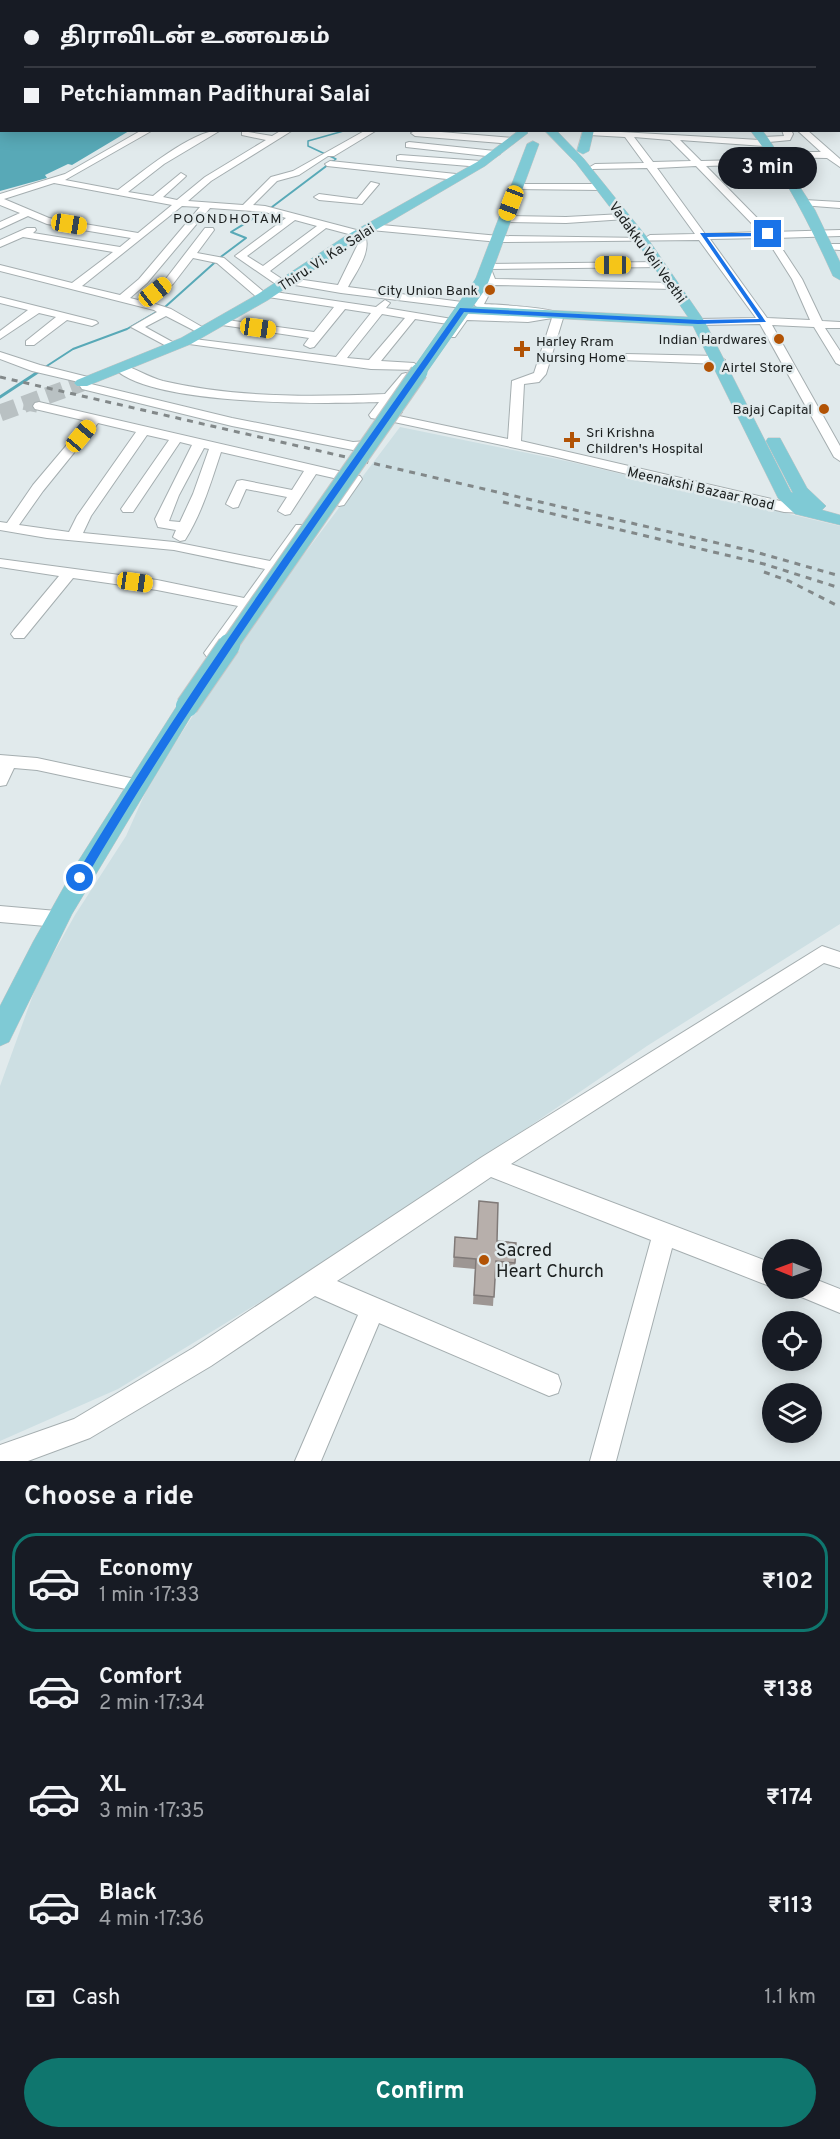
<!DOCTYPE html>
<meta charset="utf-8">
<style>
:root{--surface:#171b24;--page:#20242c;--text:#f1f3f6;--muted:#9ea1a6;--line:#363941;--accent:#0f766e}
body{margin:0;font-family:Overpass,"Noto Sans Tamil",sans-serif;background:var(--page);color:var(--text);height:100vh;display:flex;flex-direction:column;font-size:22px;white-space:nowrap}
*{box-sizing:border-box;margin:0}
p{font-size:20px;color:var(--muted)}
.icon{flex:none;width:33px;height:33px;fill:none;stroke:currentColor;stroke-width:2;stroke-linecap:round;stroke-linejoin:round}
.map{position:relative;height:1461px;overflow:hidden}
.details{display:flex;flex-direction:column;background:var(--surface);flex:1}
.details>*{flex:none}
.guide{position:absolute;left:0px;top:0px;width:840px;height:132px;box-shadow:0 3px 15px #0003;display:grid;align-content:center;height:132px;padding:0 24px;background:var(--surface)}
.needle{width:39px;rotate:271deg}
.fabs{position:absolute;left:762px;top:1239px;display:grid;gap:12px}
.fabs a{display:grid;place-items:center;width:60px;height:60px;border-radius:50%;background:var(--surface);box-shadow:0 3px 15px #0003;font-size:30px}
.end{position:absolute;width:27px;height:27px;margin:-14px;border:8px solid #1a73e8;background:#fff;box-shadow:0 0 0 3px #fff}
.from{border-radius:50%}
.bubble{position:absolute;height:42px;border-radius:21px;background:var(--surface);box-shadow:0 3px 15px #0003;font-size:20px;font-weight:700;line-height:42px;text-align:center}
.car{position:absolute;width:18px;height:36px;margin:-18px -9px;border-radius:8px;box-shadow:0 0 4px 2px #0007;background:linear-gradient(#f5c518 24%,#345 0 40%,#f5c518 0 76%,#345 0 86%,#f5c518 0)}
.guide b{display:flex;align-items:center;gap:21px;height:57px;font-size:22px}
.guide b+b{border-top:2px solid var(--line)}
.guide i{width:15px;height:15px;background:var(--text)}
ul{padding:0;list-style:none}
li{display:flex;align-items:center;gap:18px;height:99px;margin:0 12px 9px;padding:0 12px;border:3px solid transparent;border-radius:24px}
li div{flex:1}
li b{display:block;font-size:22px}
li em{font-style:normal;font-weight:700}
li.on{border-color:var(--accent)}
li>.icon{width:54px;height:54px;stroke-width:1.5}
h2{padding:0 24px;font-size:27px;line-height:72px}
.pay{display:flex;align-items:center;gap:15px;height:66px;padding:0 24px;font-size:22px}
.pay p{margin-inline-start:auto}
.cta{display:flex;gap:12px;margin-top:auto;padding:12px 24px}
.cta a{flex:1;height:69px;border-radius:36px;background:var(--accent);color:#fff;font-size:24px;font-weight:700;line-height:69px;text-align:center}
.map>svg:first-child{display:block}
.built{fill:#cddfe3}
.water{fill:#58a9b7}
.lines{fill:none;stroke-linecap:round;stroke-linejoin:round}
.stream-far2{stroke:#58a9b7;stroke-width:1.5}
.stream-far1{stroke:#58a9b7;stroke-width:2}
.stream{stroke:#58a9b7;stroke-width:3}
.minor-tunnel{stroke:#b9c1c3;stroke-width:14;stroke-dasharray:14 7;stroke-linecap:butt}
.major-tunnel{stroke:#b9c1c3;stroke-width:17;stroke-dasharray:17 8;stroke-linecap:butt}
.minor-casing{stroke:#a5aeb0;stroke-width:2}
.major-casing{stroke:#c4c5c5;stroke-width:1}
.highway-casing{stroke:#c4c5c5;stroke-width:2}
.minor{fill:#fff;fill-rule:evenodd}
.major{fill:#7fcad5;fill-rule:evenodd}
.highway{fill:#2aa7b9;fill-rule:evenodd}
.rail{stroke:#828889;stroke-width:3;stroke-dasharray:6 6;stroke-linecap:butt}
.major-bridge-far2-casing{stroke:#c4c5c5;stroke-width:14;stroke-linecap:butt}
.major-bridge-far1-casing{stroke:#c4c5c5;stroke-width:19;stroke-linecap:butt}
.major-bridge-casing{stroke:#c4c5c5;stroke-width:24;stroke-linecap:butt}
.major-bridge-far2{stroke:#7fcad5;stroke-width:14}
.major-bridge-far1{stroke:#7fcad5;stroke-width:17}
.major-bridge{stroke:#7fcad5;stroke-width:22}
.wall{fill:#9d9693}
.building{fill:#b7afab;stroke:#807a78;stroke-width:1.5}
.route{fill:#1a73e8}
.poi-dot{fill:#b25305;stroke:#e1eaec;stroke-width:2}
.labels{text-anchor:middle;stroke-width:5;stroke-linejoin:round;paint-order:stroke}
.far-neighbourhood-label{font-size:14px;letter-spacing:1.5px;fill:#1b1f1f;stroke:#e1eaec}
.far-street-label{font-size:14px;fill:#1b1f1f;stroke:#e1eaec}
.far-poi-label{font-size:14px;fill:#1b1f1f;stroke:#e1eaec;text-anchor:end}
.near-poi-label{font-size:18px;fill:#1b1f1f;stroke:#e1eaec;text-anchor:start}
</style>
<div class="map">
<svg width="840" height="1461" viewBox="0 0 840 1461">
<rect width="100%" height="100%" fill="#e1eaec"/>
<!-- built -->
<path class="built" d="M400 427 571 462 840 526V924L647 1046 379 1229 118 1389 0 1441V1086L38 981 75 915 126 836 151 780 259 614Z"/>
<!-- water -->
<path class="water" d="M0 71 2 130 129 131 72 165 68 164 45 175 47 178 0 191Z"/>
<g class="lines">
<!-- stream-far2 -->
<path class="stream-far2" d="M331 163 336 159 308 146V141L347 130"/>
<!-- stream-far1 -->
<path class="stream-far1" d="M36 373 73 349 127 329 165 307 222 256 246 238 231 232 272 207 333 161"/>
<!-- stream -->
<path class="stream" d="M0 397 38 372"/>
<!-- minor-tunnel -->
<path class="minor-tunnel" d="M24 403 39 406"/>
<!-- major-tunnel -->
<path class="major-tunnel" d="M0 413 82 383"/>
<defs>
<path id="minor" d="M0 0 4 1 5 2 0 4Z
M75 0H83L74 2Z
M103 0H111L103 2Z
M125 0H133L124 2Z
M147 0H155L147 2Z
M179 0H187L178 2Z
M240 0H249L238 2Z
M467 0H477L465 2Z
M687 0H695L687 2Z
M747 0H755V2H748Z
M769 0H777V2H770Z
M797 0H806L807 2H799Z
M840 0V4L835 2 836 1Z
M838 19H840V23H838Z
M838 34H840V40H838Z
M838 120H840V126L838 125Z
M142 130H153L65 180 118 190C141 173 192 130 221 130L164 164 128 192 153 196 181 173 186 176 184 178 163 197 177 200 205 177 266 140 242 135V131L272 136 282 130H293L211 181 188 201 243 205 271 177 293 171 366 130H377L334 156H328L299 175 277 181 253 205 265 206 364 232C373 251 357 270 348 287L462 302 467 305 462 308 341 293 289 284 288 287H280L235 256 286 218 265 212 210 208 147 283 130 298 138 300 165 280 205 228H213L214 230 197 253 224 258 264 292 268 291 376 307 385 300 390 303 386 308 452 319V323L448 324 415 319 381 361 414 363 420 367 418 370 371 369 182 343V339L186 338 336 357 371 313 345 309 314 347 310 348 304 345 309 338 215 324V320L219 319 314 332 334 307 268 297 259 299 217 263 193 258 173 284 149 302 171 309 209 331 207 333H199L166 316 145 327 176 344V348L172 349 131 327 157 312 154 310 0 271V265L72 283 113 252 23 237 0 247V240L27 228H35L36 230 33 233 120 247 131 238 47 224 28 216 0 229V222L20 213 0 205V194L65 174ZM54 183 172 205 138 233 49 218 4 199ZM182 206 200 207 139 279 120 295 82 286ZM295 220 317 226 263 266 247 256ZM326 228 356 236 358 244 338 285 290 278 285 281 270 271ZM382 314 405 318 369 360 347 358Z
M417 130 512 138 516 141 512 144 415 136 411 133Z
M586 130 760 140 764 137 784 136 782 130H791L793 134 790 140 769 142 765 146 680 140 701 161 780 159V163L777 164 706 166 771 232 840 230V236L775 238 802 279 822 321 840 322V328H825L840 351V365L836 363 814 327 772 325 840 446V461L834 457 760 324 698 325 692 322 698 319 756 318 699 240 499 242 371 230 366 227 371 224 499 236 645 238 650 235 695 234 647 168 592 169 590 167 595 164 644 163 625 137 589 135 586 134ZM634 137 670 140 691 161 653 162ZM696 166 760 232 705 234 657 168ZM766 238 792 279 810 320 767 318 710 239Z
M797 130H807L840 159V167L827 158 769 157V153L772 152H821Z
M409 142 495 151 500 154 495 157 406 147V143Z
M400 155 481 161 486 164 481 167 397 160V156Z
M330 161 456 174 461 177 456 180 327 166 325 164Z
M371 182 379 184 362 204 319 200 314 197 319 194 357 199Z
M517 184H600L605 187 600 190 514 189V185Z
M804 200 840 202V208L801 205V201Z
M623 214 626 215V219L566 223 505 222 500 219 505 216 566 217Z
M828 244H840V250L824 249V245Z
M658 262 662 263V267L491 269 495 279 673 283 678 286 673 289 494 285 484 304C501 305 553 307 564 315L546 374 539 382 524 384 521 441 806 507 808 510 806 513 784 512 553 456 394 422 376 447 353 450 232 426 82 389 80 386 83 383 32 371 0 359V352L40 365 92 378 94 381 91 384 232 418 353 442 367 441 383 420 371 418 369 415 379 402C326 404 150 406 114 368L120 364C135 368 148 377 163 381 236 398 311 397 385 394L402 374 406 373 412 377 383 413 388 414 396 408 402 412 399 416 508 439 512 381 534 373 552 318 528 322 467 320 455 337H447L445 335 459 316 467 314 534 315 481 310 473 304 486 282 481 270 484 264Z
M0 297 96 321 98 323 92 326 67 320 34 345H26V341L56 317 39 313 0 339V331L28 310 0 303Z
M625 354 719 356 725 360 719 364 621 360V356Z
M39 402 360 476 362 479 344 505 339 506 332 502 347 481 316 474 290 514 285 515 278 511 287 497 246 489 238 507 233 508 226 504 237 481 242 480 292 490 304 471 221 452C211 482 202 513 185 540L180 541 173 537 176 530 158 527 155 519 192 445 180 442 133 512H123L121 509 169 440 147 435 91 516 83 533 174 542 270 561 296 525H306L308 528 217 657H207L204 653 238 606 157 590 73 578 24 638H14L11 634 14 630 59 576 0 567V559L157 580 244 598 265 569 174 550 47 538 0 530V522L7 523 33 485 87 421 35 409 33 406 35 403ZM98 423 136 432 77 516 69 532 19 525 43 491ZM204 448 209 449 193 494 180 522 169 521 179 495Z
M0 755 37 758 135 779 141 780 144 785 141 790 135 791 37 770 14 768 6 785 0 786Z
M0 906 57 911 64 913 66 919 64 925 57 927 0 922Z
M822 946 840 952V968L824 963 511 1164 772 1263V1287L672 1248 616 1461H590L651 1240 491 1177 337 1281 558 1375 561 1384 558 1393 549 1396 379 1323 321 1461H295L358 1315 315 1296 211 1366 90 1438 28 1461H0V1445L74 1419 193 1348 482 1157Z
M812 1278 840 1289V1313L799 1296 795 1288H812Z"/>
<path id="major" d="M28 0H37L27 2Z
M244 0H254L243 2Z
M537 0H553L554 2H538Z
M566 0H584L585 2H567Z
M632 0H642L631 2Z
M838 9H840V15H838Z
M2 21V27L0 28V22Z
M838 49H840V55H838Z
M0 66H2L0 73Z
M838 91H840V98H838Z
M544 130H556L584 159 646 236 705 322 791 492 793 493 766 441 768 438H780L807 488 826 506 822 510 840 515V525L795 514 778 498 693 326 457 313 455 310 457 307 462 306 688 317 636 241 576 163Z
M583 130H594L589 151 583 154 577 151Z
M750 130H762L768 138 815 210 840 262V280L833 276C810 225 785 175 750 130Z
M518 131H526L528 133 485 166 357 241 268 300 191 344 87 386H77L74 383 77 380 181 338 258 294 347 235 477 162Z
M533 141 539 144 488 283 481 287 476 286 474 283 527 144Z
M187 699 194 701 197 706 72 914 9 1042 0 1046V1006L33 942 79 860 180 701Z"/>
<path id="highway" d="M549 0H573L574 2H550Z
M588 0H602L587 2Z"/>
</defs>
<!-- minor casing -->
<use href="#minor" class="minor-casing"/>
<!-- major casing -->
<use href="#major" class="major-casing"/>
<!-- highway casing -->
<use href="#highway" class="highway-casing"/>
<!-- minor -->
<use href="#minor" class="minor"/>
<!-- major -->
<use href="#major" class="major"/>
<!-- highway -->
<use href="#highway" class="highway"/>
<!-- rail -->
<path class="rail" d="M0 377 752 551 840 576
M503 502 764 564 840 588
M764 572 789 581 840 607"/>
<defs>
<path id="major-bridge-far2" d="M418 373 481 283"/>
<path id="major-bridge-far1" d="M228 647 419 372"/>
<path id="major-bridge" d="M187 706 229 645"/>
</defs>
<!-- major-bridge-far2 casing -->
<use href="#major-bridge-far2" class="major-bridge-far2-casing"/>
<!-- major-bridge-far1 casing -->
<use href="#major-bridge-far1" class="major-bridge-far1-casing"/>
<!-- major-bridge casing -->
<use href="#major-bridge" class="major-bridge-casing"/>
<!-- major-bridge-far2 -->
<use href="#major-bridge-far2" class="major-bridge-far2"/>
<!-- major-bridge-far1 -->
<use href="#major-bridge-far1" class="major-bridge-far1"/>
<!-- major-bridge -->
<use href="#major-bridge" class="major-bridge"/>
</g>
<!-- wall -->
<path class="wall" d="M455 1237 497 1241 515 1263 514 1273 495 1271 493 1306 473 1304 475 1269 453 1267Z"/>
<!-- building -->
<path class="building" d="M479 1201 498 1203 497 1241 516 1243 515 1263 496 1261 494 1297 474 1295 476 1259 454 1257 455 1237 477 1239Z"/>
<!-- route -->
<path class="route" d="M700 233H770L768 236 707 237 766 322 698 324 464 312C335 500 199 684 84 881H76V875C193 679 329 495 460 308L698 320 759 319Z"/>
<!-- markers -->
<g class="poi-dot">
<circle cx="490" cy="290" r="6"/>
<circle cx="779" cy="339" r="6"/>
<path d="M519 340h6v6h6v6h-6v6h-6v-6h-6v-6h6z"/>
<circle cx="709" cy="367" r="6"/>
<circle cx="824" cy="409" r="6"/>
<path d="M569 431h6v6h6v6h-6v6h-6v-6h-6v-6h6z"/>
<circle cx="484" cy="1260" r="6"/>
</g>
<g class="labels">
<!-- far-neighbourhood labels -->
<g class="far-neighbourhood-label">
<text x="228" y="223">POONDHOTAM</text>
</g>
<!-- far-street labels -->
<g class="far-street-label">
<text transform="translate(648 252) rotate(54)" y="5">Vadakku Veli Veethi</text>
<text transform="translate(326 257) rotate(-33)" y="5">Thiru. Vi. Ka. Salai</text>
<text transform="translate(701 488) rotate(13)" y="5">Meenakshi Bazaar Road</text>
</g>
<!-- far-poi labels -->
<g class="far-poi-label">
<text x="478" y="295">City Union Bank</text>
<text x="767" y="344">Indian Hardwares</text>
<text x="536" y="346" text-anchor="start">Harley Rram<tspan x="536" dy="16">Nursing Home</tspan></text>
<text x="721" y="372" text-anchor="start">Airtel Store</text>
<text x="812" y="414">Bajaj Capital</text>
<text x="586" y="437" text-anchor="start">Sri Krishna<tspan x="586" dy="16">Children's Hospital</tspan></text>
</g>
<!-- near-poi labels -->
<g class="near-poi-label">
<text x="496" y="1256">Sacred<tspan x="496" dy="21">Heart Church</tspan></text>
</g>
</g>
</svg>
<div class="fabs">
<a><svg class="needle" viewBox="-14 -14 28 28"><path d="M0-13l5 13h-10z" fill="#e53935"/><path d="M0 13l5-13h-10z" fill="#9ea1a6"/></svg></a>
<a><svg class="icon" aria-label="locate" viewBox="0 0 24 24"><circle cx="12" cy="12" r="6"/><path d="M12 2v4M12 18v4M2 12h4M18 12h4"/></svg></a>
<a><svg class="icon" aria-label="layers" viewBox="0 0 24 24"><path d="M12 4l9 5-9 5-9-5zM3 14l9 5 9-5"/></svg></a>
</div>
<i class="end from" style="left:80px;top:878px"></i>
<i class="end" style="left:768px;top:234px"></i>
<div class="bubble" style="left:718px;top:147px;width:99px">3 min</div>
<i class="car" style="left:511px;top:203px;rotate:201deg"></i>
<i class="car" style="left:69px;top:224px;rotate:99deg"></i>
<i class="car" style="left:613px;top:265px;rotate:270deg"></i>
<i class="car" style="left:155px;top:292px;rotate:52deg"></i>
<i class="car" style="left:258px;top:328px;rotate:98deg"></i>
<i class="car" style="left:81px;top:436px;rotate:40deg"></i>
<i class="car" style="left:135px;top:582px;rotate:98deg"></i>
<div class="guide">
<b><i class="from"></i>திராவிடன் உணவகம்</b>
<b><i></i>Petchiamman Padithurai Salai</b>
</div>
</div>
<section class="details">
<h2>Choose a ride</h2>
<ul>
<li class="on"><svg class="icon" aria-label="car" viewBox="0 0 24 24"><path d="M5 17H2v-5l4-1 3-4h7l3 4 3 1v5h-3M9 17h6M6 11h13"/><circle cx="7" cy="17" r="2"/><circle cx="17" cy="17" r="2"/></svg><div><b>Economy</b><p>1 min · 17:33</p></div><em>₹102</em></li>
<li><svg class="icon" aria-label="car" viewBox="0 0 24 24"><path d="M5 17H2v-5l4-1 3-4h7l3 4 3 1v5h-3M9 17h6M6 11h13"/><circle cx="7" cy="17" r="2"/><circle cx="17" cy="17" r="2"/></svg><div><b>Comfort</b><p>2 min · 17:34</p></div><em>₹138</em></li>
<li><svg class="icon" aria-label="car" viewBox="0 0 24 24"><path d="M5 17H2v-5l4-1 3-4h7l3 4 3 1v5h-3M9 17h6M6 11h13"/><circle cx="7" cy="17" r="2"/><circle cx="17" cy="17" r="2"/></svg><div><b>XL</b><p>3 min · 17:35</p></div><em>₹174</em></li>
<li><svg class="icon" aria-label="car" viewBox="0 0 24 24"><path d="M5 17H2v-5l4-1 3-4h7l3 4 3 1v5h-3M9 17h6M6 11h13"/><circle cx="7" cy="17" r="2"/><circle cx="17" cy="17" r="2"/></svg><div><b>Black</b><p>4 min · 17:36</p></div><em>₹113</em></li>
</ul>
<div class="pay"><svg class="icon" aria-label="cash" viewBox="0 0 24 24"><path d="M3 7h18v10H3z"/><circle cx="12" cy="12" r="2"/></svg>Cash<p>1.1 km</p></div>
<div class="cta"><a>Confirm</a></div>
</section>
